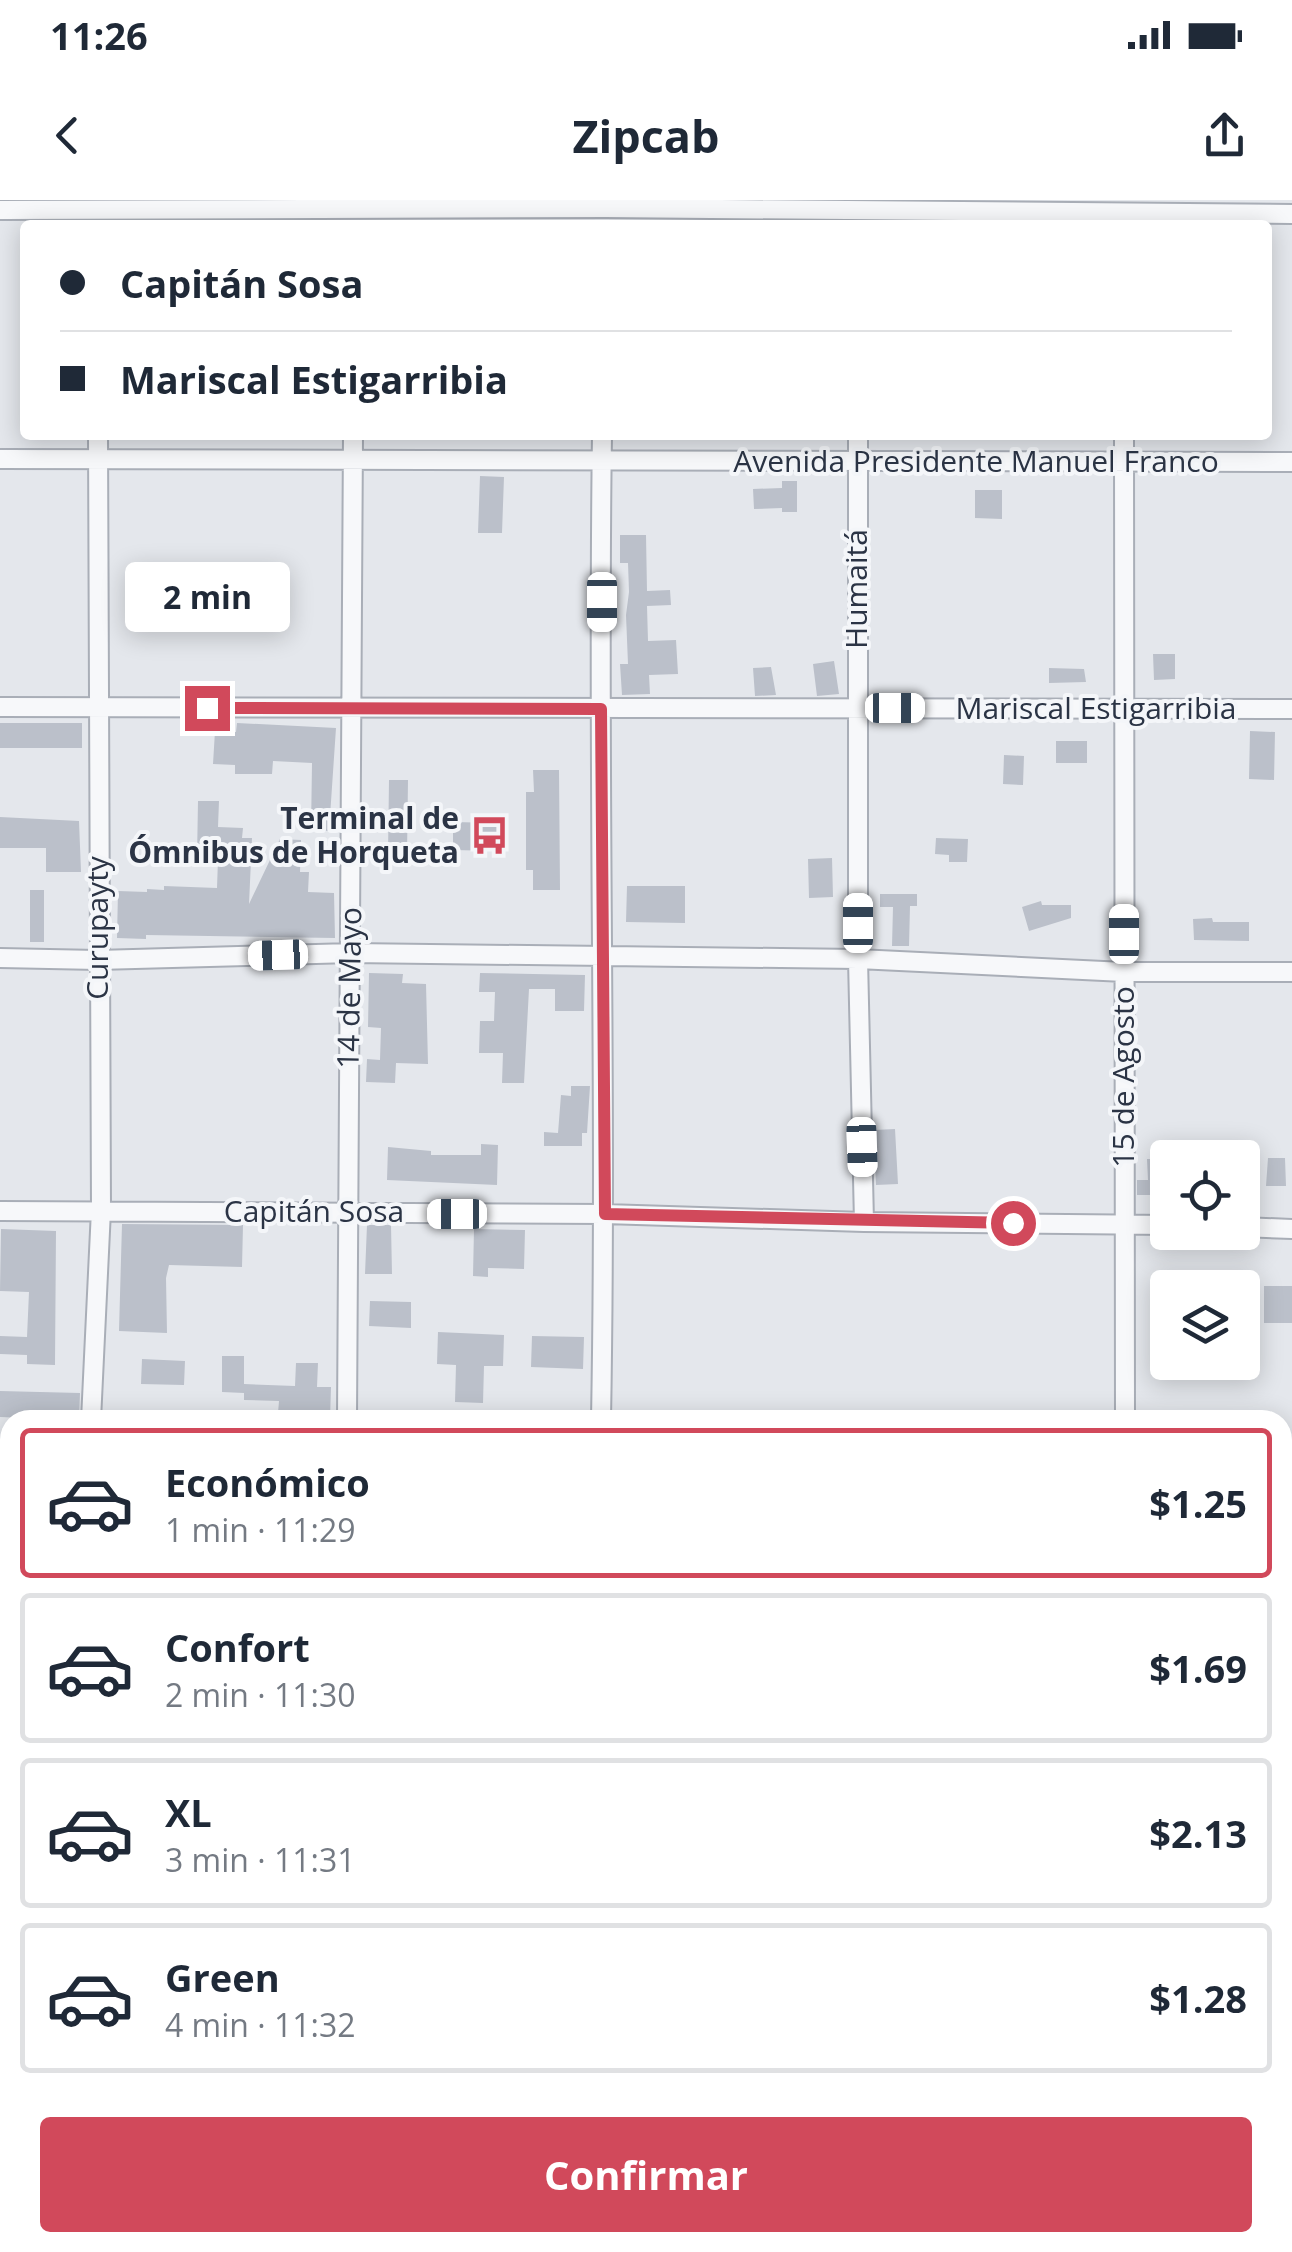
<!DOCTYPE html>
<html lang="es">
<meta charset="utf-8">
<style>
:root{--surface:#fff;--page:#f6f6f7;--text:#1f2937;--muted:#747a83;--line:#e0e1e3;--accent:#d1495b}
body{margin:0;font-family:"Open Sans",sans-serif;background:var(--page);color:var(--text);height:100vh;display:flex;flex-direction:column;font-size:38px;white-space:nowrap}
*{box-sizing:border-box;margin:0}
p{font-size:32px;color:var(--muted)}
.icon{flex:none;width:55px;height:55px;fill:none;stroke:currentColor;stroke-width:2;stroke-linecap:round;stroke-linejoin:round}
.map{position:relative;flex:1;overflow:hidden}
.side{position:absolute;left:0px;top:1210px;width:1292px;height:842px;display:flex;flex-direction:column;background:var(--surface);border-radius:30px 30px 0 0;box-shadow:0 5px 25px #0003}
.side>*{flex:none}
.banner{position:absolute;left:20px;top:20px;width:1252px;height:220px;border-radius:10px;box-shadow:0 5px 25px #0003;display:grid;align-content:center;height:220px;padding:0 40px;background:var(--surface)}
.controls{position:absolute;left:1150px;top:940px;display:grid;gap:20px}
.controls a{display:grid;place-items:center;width:110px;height:110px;border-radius:10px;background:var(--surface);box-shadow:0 5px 25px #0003;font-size:50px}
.end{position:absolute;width:45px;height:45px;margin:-22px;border:12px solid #d1495b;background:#fff;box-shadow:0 0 0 5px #fff}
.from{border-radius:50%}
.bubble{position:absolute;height:70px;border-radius:10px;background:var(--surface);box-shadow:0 5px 25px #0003;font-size:32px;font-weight:700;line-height:70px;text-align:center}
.car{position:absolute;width:30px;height:60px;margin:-30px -15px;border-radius:12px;box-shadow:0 0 8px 2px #0007;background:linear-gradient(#fff 24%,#345 0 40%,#fff 0 76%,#345 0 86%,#fff 0)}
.banner b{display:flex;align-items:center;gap:35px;height:95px;font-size:38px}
.banner b+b{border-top:2px solid var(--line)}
.banner i{width:25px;height:25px;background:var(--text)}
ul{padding:18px 0 0;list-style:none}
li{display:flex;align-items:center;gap:30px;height:150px;margin:0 20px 15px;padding:0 20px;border:5px solid var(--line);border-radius:10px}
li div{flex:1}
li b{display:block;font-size:38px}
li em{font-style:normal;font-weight:700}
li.current{border-color:var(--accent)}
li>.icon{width:90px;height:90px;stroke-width:1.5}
.primary-button{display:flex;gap:20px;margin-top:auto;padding:20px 40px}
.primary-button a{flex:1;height:115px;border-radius:10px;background:var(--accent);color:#fff;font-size:40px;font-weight:700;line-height:115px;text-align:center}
.status{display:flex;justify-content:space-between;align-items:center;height:70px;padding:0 50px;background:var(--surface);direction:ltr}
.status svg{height:28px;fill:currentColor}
header{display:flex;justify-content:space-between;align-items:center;height:130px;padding:0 40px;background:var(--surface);font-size:45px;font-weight:700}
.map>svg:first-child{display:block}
.industrial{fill:url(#industrial-furrows)}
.building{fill:#bbc0ca}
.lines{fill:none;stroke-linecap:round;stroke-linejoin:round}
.minor-casing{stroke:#a9aeb7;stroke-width:22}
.minor{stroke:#f7f8fa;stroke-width:18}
.route{stroke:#d1495b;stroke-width:12}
.labels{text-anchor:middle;stroke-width:8;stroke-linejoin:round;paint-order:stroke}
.street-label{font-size:30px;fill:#2b3445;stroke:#f4f6f9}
.poi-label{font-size:30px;font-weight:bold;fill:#2b3445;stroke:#f4f6f9;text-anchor:end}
</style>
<div class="status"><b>11:26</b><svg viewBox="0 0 49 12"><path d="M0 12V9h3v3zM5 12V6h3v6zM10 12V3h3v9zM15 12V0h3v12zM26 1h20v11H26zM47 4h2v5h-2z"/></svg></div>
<header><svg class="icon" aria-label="back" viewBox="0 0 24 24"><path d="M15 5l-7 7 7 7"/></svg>Zipcab<svg class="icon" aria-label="share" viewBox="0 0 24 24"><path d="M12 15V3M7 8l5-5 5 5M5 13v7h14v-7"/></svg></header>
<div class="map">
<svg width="1292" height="2052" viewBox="0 0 1292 2052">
<defs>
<pattern id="industrial-furrows" width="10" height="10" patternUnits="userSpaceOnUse" patternTransform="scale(2.5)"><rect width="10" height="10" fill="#d2d6de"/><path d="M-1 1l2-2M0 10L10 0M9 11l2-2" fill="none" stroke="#b4b8c0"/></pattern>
</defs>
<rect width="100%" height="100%" fill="#e4e7ec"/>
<!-- industrial -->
<path class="industrial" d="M1283 1996 1292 2000V2052H934L939 2042H1282Z"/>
<!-- building -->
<path class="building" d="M480 276 504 277 502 333H478Z
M782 281H797V312H782V308L754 309 753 289 782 288Z
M975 290H1002V319L975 318Z
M620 335H646L647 391 670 390 671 405 647 406 648 441 676 440 678 474 649 475 650 494 622 495 620 464H628L626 415 629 392 628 363H620Z
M1153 454H1175V479L1154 480Z
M834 461 839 494 817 496 813 464Z
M771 467 776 495 755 496 753 468Z
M1049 468 1084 469 1086 482 1049 483Z
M0 523H82V548H0Z
M237 523 336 528 329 631 311 630 312 563 273 561 272 574H235V565L213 564 215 531 236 532Z
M1250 531 1275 532 1274 580 1249 579Z
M1056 541H1087V563H1056Z
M1004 555 1024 556 1023 585 1003 584Z
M533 570H559L560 690H533V670H526V592H534Z
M389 580H408L407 655 388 654Z
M198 601H219L218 627 243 628 242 638H252L249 704 280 639 301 640 300 672H309L308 692 334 693 335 738 146 735V739L117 738 118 691 147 692V689L164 690V686L217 688 218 659 197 658Z
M0 617 79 621 81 672H46V648H0Z
M453 622 498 623V651L453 650Z
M936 638 968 639 967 662H949V655L935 654Z
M832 658 833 697 809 698 808 659Z
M627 686H685V723L626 722Z
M30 690H44V742H30Z
M880 694H917V706H910L909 746H892L893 707H880Z
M1041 701 1042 705H1071V718L1029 731 1022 707Z
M1212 718 1213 722H1249V741L1194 740 1193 719Z
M369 773 403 774 402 783 426 784 428 864 396 863 395 883 366 882 367 859 380 860 381 828 368 827Z
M480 773 585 775 584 811H555V789H529L524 883H502L503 853H479L480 821H494L495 792H479Z
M571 886H590L587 933H582V946H544V932L558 933 561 895 571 896Z
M895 929 898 984 876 985 874 930Z
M481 944 498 945 497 985 387 980 388 947 431 951V955H481Z
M1268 958H1285L1286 986H1266Z
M1147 959H1163L1164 995H1137V980H1148Z
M122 1024 243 1025 242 1067 169 1065 166 1078 167 1133 119 1131Z
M367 1025H391L392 1074H365Z
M1 1029 56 1031 55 1165 27 1164V1155L0 1154V1136L27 1137 29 1092 0 1091Z
M474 1029 525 1030 524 1069 488 1068V1077L473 1076Z
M1264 1086H1292V1123H1264Z
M370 1101 411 1102V1128L369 1126Z
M438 1132 504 1135 503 1166H484L483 1203 455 1202 456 1165 437 1164Z
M532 1136 584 1137 583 1169 531 1167Z
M222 1156H244V1184L295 1186 296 1163H318L317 1187H331L330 1220H298V1213H278L279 1201 244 1200V1193L222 1192Z
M142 1159 185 1161 184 1185 141 1184Z
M0 1191 80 1193 79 1220 0 1217Z"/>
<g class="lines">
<defs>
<path id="minor" d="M0 10 606 8 1292 14
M858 235V759L864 1022
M1124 235 1125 1220
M0 259 1292 262
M0 507 1292 509
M0 758 98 760 351 753 858 759 1124 772H1292
M0 1011 605 1014 864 1022 1168 1025
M1242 1027 1292 1029
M91 1220 101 1010 98 235
M347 1220 353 235
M601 1220C607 892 597 563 602 235
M0 1261H10
M0 1508H10
M0 1758H10
M1282 1758 1292 1759
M0 2010 10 2009
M96 2052V2042
M346 2052V2042
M635 2052 636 2042
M830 2052 832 2042"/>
</defs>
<!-- minor casing -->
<use href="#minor" class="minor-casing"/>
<!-- minor -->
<use href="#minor" class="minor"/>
</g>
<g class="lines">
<!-- route -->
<path class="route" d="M207 508 601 509 605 1014 1013 1023"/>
</g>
<!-- icons -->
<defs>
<symbol id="bus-bare" viewBox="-9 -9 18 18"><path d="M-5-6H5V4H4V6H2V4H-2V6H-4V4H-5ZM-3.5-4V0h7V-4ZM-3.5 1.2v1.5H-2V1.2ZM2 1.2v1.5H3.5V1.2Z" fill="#d1495b" stroke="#f4f6f9" stroke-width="2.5" paint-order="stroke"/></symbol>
</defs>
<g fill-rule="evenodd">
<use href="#bus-bare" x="462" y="608" width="55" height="55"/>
</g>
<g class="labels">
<!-- street labels -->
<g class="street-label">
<text x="976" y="272">Avenida Presidente Manuel Franco</text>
<text transform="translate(857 389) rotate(-90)" y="10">Humaitá</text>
<text x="1096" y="519">Mariscal Estigarribia</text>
<text transform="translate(98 728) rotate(-90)" y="10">Curupayty</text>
<text transform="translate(350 788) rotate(-89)" y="10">14 de Mayo</text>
<text transform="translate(1124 877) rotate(-90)" y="10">15 de Agosto</text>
<text x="314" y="1022">Capitán Sosa</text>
</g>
<!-- poi labels -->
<g class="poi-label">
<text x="459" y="629">Terminal de<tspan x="459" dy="34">Ómnibus de Horqueta</tspan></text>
</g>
</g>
</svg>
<div class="controls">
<a><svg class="icon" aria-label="locate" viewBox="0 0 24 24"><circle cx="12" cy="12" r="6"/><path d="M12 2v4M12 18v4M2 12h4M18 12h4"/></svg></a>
<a><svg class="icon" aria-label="layers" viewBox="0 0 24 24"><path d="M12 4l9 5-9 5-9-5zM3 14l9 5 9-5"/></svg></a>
</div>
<i class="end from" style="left:1013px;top:1023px"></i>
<i class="end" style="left:207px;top:508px"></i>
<div class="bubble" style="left:125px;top:362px;width:165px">2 min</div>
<i class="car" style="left:602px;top:402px;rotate:180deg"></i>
<i class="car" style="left:895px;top:508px;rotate:90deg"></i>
<i class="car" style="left:858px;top:723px;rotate:0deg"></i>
<i class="car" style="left:1124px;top:734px;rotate:0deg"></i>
<i class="car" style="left:278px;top:755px;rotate:268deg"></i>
<i class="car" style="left:862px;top:947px;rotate:178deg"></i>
<i class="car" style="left:457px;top:1014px;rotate:270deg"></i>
<div class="banner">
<b><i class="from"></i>Capitán Sosa</b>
<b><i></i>Mariscal Estigarribia</b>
</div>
<section class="side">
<ul>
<li class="current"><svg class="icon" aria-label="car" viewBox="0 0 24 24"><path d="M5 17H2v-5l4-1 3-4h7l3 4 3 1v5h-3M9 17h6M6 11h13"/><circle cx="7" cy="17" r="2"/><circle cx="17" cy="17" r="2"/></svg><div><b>Económico</b><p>1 min · 11:29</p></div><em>$1.25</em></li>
<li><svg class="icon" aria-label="car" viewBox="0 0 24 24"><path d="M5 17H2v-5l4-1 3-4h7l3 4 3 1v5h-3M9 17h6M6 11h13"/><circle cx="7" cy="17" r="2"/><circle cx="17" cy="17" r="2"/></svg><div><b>Confort</b><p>2 min · 11:30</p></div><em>$1.69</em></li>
<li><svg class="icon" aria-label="car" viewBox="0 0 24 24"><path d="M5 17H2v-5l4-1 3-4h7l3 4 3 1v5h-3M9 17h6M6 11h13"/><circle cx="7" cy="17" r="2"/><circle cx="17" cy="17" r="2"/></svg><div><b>XL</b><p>3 min · 11:31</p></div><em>$2.13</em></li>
<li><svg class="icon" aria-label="car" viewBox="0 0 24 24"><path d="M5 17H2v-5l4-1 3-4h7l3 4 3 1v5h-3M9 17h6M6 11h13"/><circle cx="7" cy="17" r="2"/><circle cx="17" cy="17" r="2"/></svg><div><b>Green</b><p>4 min · 11:32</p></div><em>$1.28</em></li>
</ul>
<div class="primary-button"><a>Confirmar</a></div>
</section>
</div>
